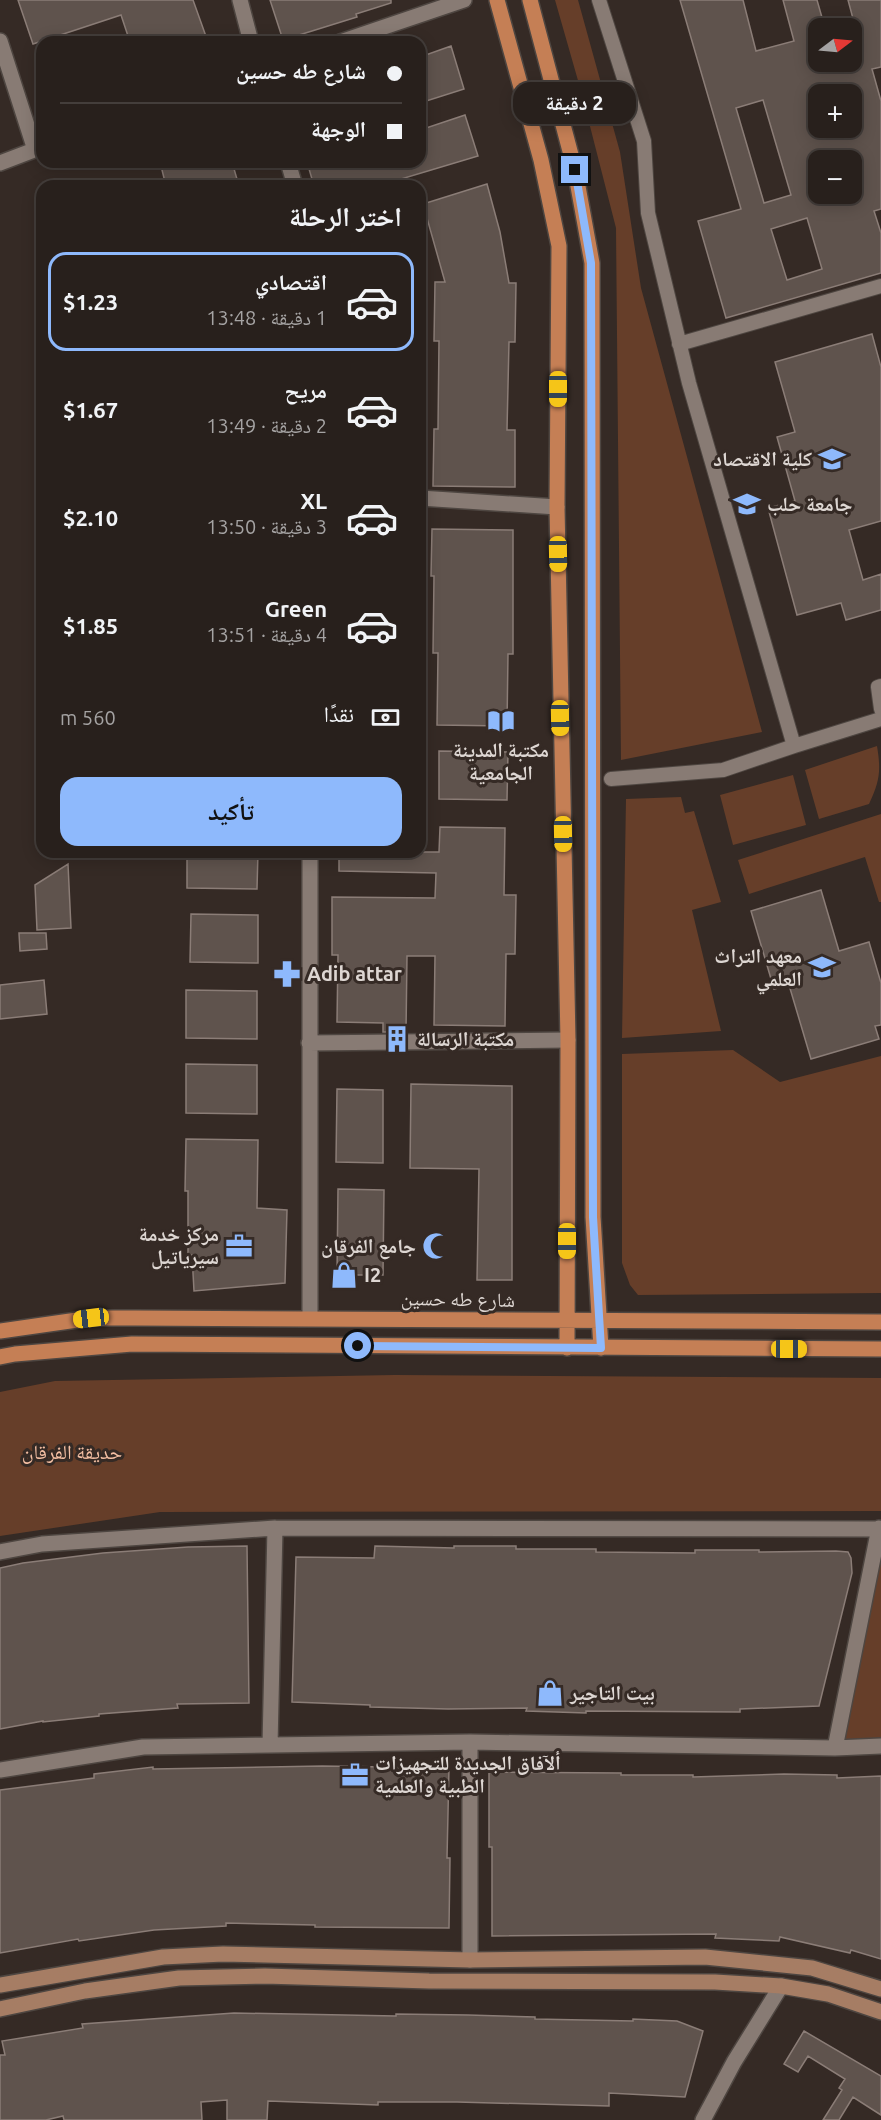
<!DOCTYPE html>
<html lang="ar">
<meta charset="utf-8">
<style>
:root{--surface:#28201c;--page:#302825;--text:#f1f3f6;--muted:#a5a3a3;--line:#443e3b;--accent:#8eb9fc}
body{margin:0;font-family:Ubuntu,"Noto Naskh Arabic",sans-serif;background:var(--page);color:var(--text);direction:rtl;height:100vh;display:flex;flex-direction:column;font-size:22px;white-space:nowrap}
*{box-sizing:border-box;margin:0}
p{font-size:20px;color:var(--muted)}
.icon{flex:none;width:33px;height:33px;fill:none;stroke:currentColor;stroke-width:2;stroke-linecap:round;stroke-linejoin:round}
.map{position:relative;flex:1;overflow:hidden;direction:ltr}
.drawer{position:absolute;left:36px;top:180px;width:390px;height:678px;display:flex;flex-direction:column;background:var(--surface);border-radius:18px;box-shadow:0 3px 15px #0003,0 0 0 2px var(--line);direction:rtl}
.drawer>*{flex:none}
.hud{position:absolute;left:36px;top:36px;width:390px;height:132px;border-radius:18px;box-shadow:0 3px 15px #0003,0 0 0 2px var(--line);direction:rtl;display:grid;align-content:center;height:132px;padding:0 24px;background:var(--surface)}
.needle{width:39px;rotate:74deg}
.fabs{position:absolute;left:808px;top:18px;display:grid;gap:12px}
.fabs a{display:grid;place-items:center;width:54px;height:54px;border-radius:12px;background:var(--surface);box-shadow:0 3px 15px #0003,0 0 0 2px var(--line);font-size:30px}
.end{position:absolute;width:27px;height:27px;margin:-14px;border:8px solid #8eb9fc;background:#111;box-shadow:0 0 0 3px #111}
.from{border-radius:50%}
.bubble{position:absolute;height:42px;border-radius:18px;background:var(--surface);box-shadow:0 3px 15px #0003,0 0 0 2px var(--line);font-size:20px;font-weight:700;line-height:42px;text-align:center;direction:rtl}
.car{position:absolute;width:18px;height:36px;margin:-18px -9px;border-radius:8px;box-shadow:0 0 4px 2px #0007;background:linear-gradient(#f5c518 24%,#345 0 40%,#f5c518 0 76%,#345 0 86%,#f5c518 0)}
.hud b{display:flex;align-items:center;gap:21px;height:57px;font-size:22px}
.hud b+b{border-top:2px solid var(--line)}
.hud i{width:15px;height:15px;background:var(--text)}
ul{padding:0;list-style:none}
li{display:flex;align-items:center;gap:18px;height:99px;margin:0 12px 9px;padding:0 12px;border:3px solid transparent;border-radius:18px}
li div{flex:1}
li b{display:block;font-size:22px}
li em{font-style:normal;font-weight:700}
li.active{border-color:var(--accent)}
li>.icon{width:54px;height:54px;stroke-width:1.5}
h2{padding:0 24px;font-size:27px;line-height:72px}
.pay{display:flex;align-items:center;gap:15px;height:66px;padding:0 24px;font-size:22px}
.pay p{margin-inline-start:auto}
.primary-button{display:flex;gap:12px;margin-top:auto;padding:12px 24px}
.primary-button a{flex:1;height:69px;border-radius:18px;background:var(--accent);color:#111;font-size:24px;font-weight:700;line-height:69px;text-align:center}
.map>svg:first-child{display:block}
.green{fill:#663e29}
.building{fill:#5f534d;stroke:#8b7d77;stroke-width:1.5;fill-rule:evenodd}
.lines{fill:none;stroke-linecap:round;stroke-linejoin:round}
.pedestrian-casing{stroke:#4e4641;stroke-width:16}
.minor-casing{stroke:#4e4641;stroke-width:18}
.tertiary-casing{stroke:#4e4641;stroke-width:18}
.secondary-casing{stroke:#4e4641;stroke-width:18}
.primary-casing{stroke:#4e4641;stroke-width:18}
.pedestrian{stroke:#887b74;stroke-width:14}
.minor{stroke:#887b74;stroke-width:15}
.tertiary{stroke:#887b74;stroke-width:15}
.secondary{stroke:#a67d64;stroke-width:15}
.primary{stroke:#c57f55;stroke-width:15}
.route{stroke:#8eb9fc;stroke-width:8}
.labels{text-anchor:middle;stroke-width:6;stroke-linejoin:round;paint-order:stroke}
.poi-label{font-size:20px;font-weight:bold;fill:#ddd6d2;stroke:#352a25;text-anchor:start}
.street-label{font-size:20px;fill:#ddd6d2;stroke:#352a25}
.park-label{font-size:20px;fill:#f4bfa3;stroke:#352a25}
</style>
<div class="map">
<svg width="881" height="2120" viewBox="0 0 881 2120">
<rect width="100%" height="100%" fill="#352a25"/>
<!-- green -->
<path class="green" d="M555 0H578L620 152 641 288 762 732 621 760 616 228 581 91Z
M877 746C881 770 880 781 869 804L819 819 805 770Z
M793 775 806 825 733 845 720 795Z
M681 797 685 813 694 811 721 902 692 910 721 1031 622 1038 626 799Z
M881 814V902H879L865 857 749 894 738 860Z
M733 1050 780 1082 881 1056V1293L638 1295 630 1285 622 1263V1054Z
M395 1375 881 1378V1511L160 1512 0 1536V1392L55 1381Z
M881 1529V1746L835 1748Z"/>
<!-- building -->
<path class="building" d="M18 0H193L208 42H130L121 15 33 44Z
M270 0H391V3L356 14 357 17 283 40Z
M680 0H743L756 51 794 41 783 0H817L825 28H819V62H852V27L855 26 848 0H881V67L872 69 881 101V209L874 211 881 233V273L726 318 698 221 741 209ZM811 94H852V128H819ZM763 100 791 195 764 203 736 108ZM819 160H852V194H819ZM807 218 822 269 787 280 771 229Z
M451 46 464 89 420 103V57Z
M465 115 478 156 391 182 392 186H314L307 162H420V130Z
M160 162H232L239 186H166Z
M487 184 500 232 509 283H516L515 342H509L507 430H515V487L433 486 434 429H438L439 341H434L435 282H445L423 204Z
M872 334 881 367V521L849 530 863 580 881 574V610L846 620 841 603 797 615 768 508 795 501 777 437 795 432 775 362Z
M432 529 513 530V654H508L507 726 437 725 438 653H433L434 576H431Z
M439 751 508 752 507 800 439 799Z
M440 827 505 828 504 895H516L515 954H506L505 1026 434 1025 435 956H407L406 1032H383V1023L337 1022 338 955H332V897L435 898 436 873 339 871V852H439Z
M187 852H258L257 889 187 888Z
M68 864 71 928 37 930 35 885Z
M821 890 839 951 869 942 881 983V1025L875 1026 879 1039 811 1059 789 985 774 989 751 911Z
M191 914 258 915V963L190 962Z
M19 933H46L47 949 20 951Z
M44 980 47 1014 0 1019V985Z
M186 990 257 991V1039L186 1038Z
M186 1064 257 1065V1114L186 1113Z
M411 1084 512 1086V1280H477L479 1169 410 1168Z
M337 1089 383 1090V1163L336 1162Z
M186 1139 258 1140 257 1208 287 1210 285 1283 194 1291 192 1255H188V1191H185Z
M338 1189 384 1190 383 1275H337Z
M247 1546 249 1703 177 1704 178 1708 99 1714V1716L43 1722V1721L0 1729V1568L23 1563 103 1553 188 1547Z
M375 1546 454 1548V1546H516V1549H596V1552L695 1553V1550H759V1552L836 1551 848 1552 851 1558 852 1573 819 1706 740 1709V1712L586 1711V1713L526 1711 527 1708 448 1709 370 1707V1705L292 1702 296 1557 374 1558Z
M322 1766 449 1768 447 1858H450L449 1928 315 1927V1925L226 1923V1926L154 1930 79 1941 78 1939 0 1953V1790L94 1778V1774L153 1767V1769Z
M489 1772 621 1773V1775H693V1777L784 1774 837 1775V1778L881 1776V1959L851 1950 850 1953 780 1937 779 1941 715 1938 716 1934 492 1936V1847H489Z
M234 2013 396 2016V2014L468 2015 535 2017V2019L633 2021V2019L677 2021 703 2031 685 2097 609 2093V2106L457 2102H378V2105L268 2101 267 2120H227V2100L201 2102 202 2120H64L63 2116 46 2120H0V2055H5L2 2041 83 2028 82 2024Z
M804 2031 881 2076V2115L853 2097 839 2120H823L842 2090 839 2088 845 2079 808 2056 798 2072 784 2064Z"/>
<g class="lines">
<defs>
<path id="pedestrian" d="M599 0 644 141 648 213 689 383 794 746 723 770 611 779
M679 344 881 286
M881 686 878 687 881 709
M794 746 881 719"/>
<path id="minor" d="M240 0 251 42
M0 41 35 150
M340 42 464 0
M288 162 295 186
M0 163 42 147
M420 498 557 507
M309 1043 568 1040
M310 1317V852
M0 1552 42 1544 275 1528 881 1529
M470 1742V1960
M270 1745 275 1528
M835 1748 879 1528
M0 1770 143 1747 470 1742 835 1748 881 1746"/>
<path id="tertiary" d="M703 2120 734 2062 781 1986"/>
<path id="secondary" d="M0 1985 163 1957 223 1954 470 1960 705 1957 812 1968 881 1989
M0 2009 85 1991 179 1978 265 1976 429 1981 715 1982 781 1986 828 1994 881 2012"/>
<path id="primary" d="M497 0 541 160 559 246 557 507 568 1040 567 1348
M530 0 575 170 592 263 593 1217 601 1348
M0 1331 91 1318H135L881 1322
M0 1357 15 1354 132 1344 881 1349"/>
</defs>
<!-- pedestrian casing -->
<use href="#pedestrian" class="pedestrian-casing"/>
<!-- minor casing -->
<use href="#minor" class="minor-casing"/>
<!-- tertiary casing -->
<use href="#tertiary" class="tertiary-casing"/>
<!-- secondary casing -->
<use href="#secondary" class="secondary-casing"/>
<!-- primary casing -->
<use href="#primary" class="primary-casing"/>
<!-- pedestrian -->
<use href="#pedestrian" class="pedestrian"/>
<!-- minor -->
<use href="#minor" class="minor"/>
<!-- tertiary -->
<use href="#tertiary" class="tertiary"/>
<!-- secondary -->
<use href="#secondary" class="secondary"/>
<!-- primary -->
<use href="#primary" class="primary"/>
</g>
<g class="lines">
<!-- route -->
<path class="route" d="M358 1346 601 1348 593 1217 591 263 575 170"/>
</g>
<!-- icons -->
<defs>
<symbol id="university-bare" viewBox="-9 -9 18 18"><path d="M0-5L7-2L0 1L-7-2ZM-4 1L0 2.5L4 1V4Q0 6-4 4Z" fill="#8eb9fc" stroke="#352a25" stroke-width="2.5" paint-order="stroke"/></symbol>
<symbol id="library-bare" viewBox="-9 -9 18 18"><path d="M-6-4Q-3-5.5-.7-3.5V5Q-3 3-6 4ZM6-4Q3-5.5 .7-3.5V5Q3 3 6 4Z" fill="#8eb9fc" stroke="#352a25" stroke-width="2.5" paint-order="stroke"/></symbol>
<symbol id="pharmacy-bare" viewBox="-9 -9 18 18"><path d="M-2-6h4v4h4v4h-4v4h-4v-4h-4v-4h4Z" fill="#8eb9fc" stroke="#352a25" stroke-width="2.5" paint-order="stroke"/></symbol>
<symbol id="building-bare" viewBox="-9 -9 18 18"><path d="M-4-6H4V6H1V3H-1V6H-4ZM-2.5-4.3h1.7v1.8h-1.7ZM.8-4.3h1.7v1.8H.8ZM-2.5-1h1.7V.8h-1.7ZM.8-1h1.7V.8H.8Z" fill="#8eb9fc" stroke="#352a25" stroke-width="2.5" paint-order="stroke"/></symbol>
<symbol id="office-bare" viewBox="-9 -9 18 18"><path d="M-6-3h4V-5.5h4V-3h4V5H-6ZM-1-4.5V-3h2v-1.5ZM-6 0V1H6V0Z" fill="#8eb9fc" stroke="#352a25" stroke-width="2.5" paint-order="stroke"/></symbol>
<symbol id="mosque-bare" viewBox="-9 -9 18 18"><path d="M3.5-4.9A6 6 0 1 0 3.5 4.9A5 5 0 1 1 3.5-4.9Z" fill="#8eb9fc" stroke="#352a25" stroke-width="2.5" paint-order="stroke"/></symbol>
<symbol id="shop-bare" viewBox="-9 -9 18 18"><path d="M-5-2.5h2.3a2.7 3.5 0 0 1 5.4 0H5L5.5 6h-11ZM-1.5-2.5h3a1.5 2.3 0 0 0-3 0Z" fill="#8eb9fc" stroke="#352a25" stroke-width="2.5" paint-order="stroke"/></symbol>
</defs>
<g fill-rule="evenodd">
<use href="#university-bare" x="813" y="440" width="38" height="38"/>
<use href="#university-bare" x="728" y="485" width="38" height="38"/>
<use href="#library-bare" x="482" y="702" width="38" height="38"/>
<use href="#university-bare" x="803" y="948" width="38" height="38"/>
<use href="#pharmacy-bare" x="268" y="955" width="38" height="38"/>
<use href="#building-bare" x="378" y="1020" width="38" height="38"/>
<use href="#office-bare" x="220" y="1227" width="38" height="38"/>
<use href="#mosque-bare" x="417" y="1227" width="38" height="38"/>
<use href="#shop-bare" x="325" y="1256" width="38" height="38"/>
<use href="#shop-bare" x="531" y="1674" width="38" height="38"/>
<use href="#office-bare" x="336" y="1756" width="38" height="38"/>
</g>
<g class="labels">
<!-- poi labels -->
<g class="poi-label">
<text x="812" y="466" text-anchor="end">كلية الاقتصاد</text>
<text x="767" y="511">جامعة حلب</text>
<text x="501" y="757" text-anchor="middle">مكتبة المدينة<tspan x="501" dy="23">الجامعية</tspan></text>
<text x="802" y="963" text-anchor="end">معهد التراث<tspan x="802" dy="23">العلمي</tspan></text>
<text x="307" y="981">Adib attar</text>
<text x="417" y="1046">مكتبة الرسالة</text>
<text x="219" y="1241" text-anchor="end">مركز خدمة<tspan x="219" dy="23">سيرياتيل</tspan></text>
<text x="416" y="1253" text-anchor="end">جامع الفرقان</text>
<text x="364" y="1282">I2</text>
<text x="570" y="1700">بيت التاجير</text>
<text x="375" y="1770">ألآفاق الجديدة للتجهيزات<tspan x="375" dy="23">الطبية والعلمية</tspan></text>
</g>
<!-- street labels -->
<g class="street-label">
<text transform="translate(458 1299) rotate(1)" y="7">شارع طه حسين</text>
</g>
<!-- park labels -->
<g class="park-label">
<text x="72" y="1459">حديقة الفرقان</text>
</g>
</g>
</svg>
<div class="fabs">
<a><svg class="needle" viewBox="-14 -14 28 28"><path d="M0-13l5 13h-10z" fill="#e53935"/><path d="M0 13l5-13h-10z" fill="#a5a3a3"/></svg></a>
<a>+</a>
<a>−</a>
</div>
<i class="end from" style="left:358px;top:1346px"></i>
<i class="end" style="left:575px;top:170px"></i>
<div class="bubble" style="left:513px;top:82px;width:123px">2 دقيقة</div>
<i class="car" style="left:558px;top:389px;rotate:180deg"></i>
<i class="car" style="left:558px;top:554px;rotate:179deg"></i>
<i class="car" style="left:560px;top:718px;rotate:179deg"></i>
<i class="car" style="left:563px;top:834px;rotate:179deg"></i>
<i class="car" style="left:567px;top:1241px;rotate:180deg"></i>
<i class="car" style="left:91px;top:1318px;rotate:263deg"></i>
<i class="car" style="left:789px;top:1349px;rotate:90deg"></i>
<div class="hud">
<b><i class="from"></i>شارع طه حسين</b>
<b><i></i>الوجهة</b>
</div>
<section class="drawer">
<h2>اختر الرحلة</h2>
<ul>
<li class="active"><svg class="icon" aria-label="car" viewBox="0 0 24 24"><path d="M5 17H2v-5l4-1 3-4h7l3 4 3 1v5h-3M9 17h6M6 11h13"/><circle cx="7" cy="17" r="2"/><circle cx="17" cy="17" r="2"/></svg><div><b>اقتصادي</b><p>1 دقيقة · 13:48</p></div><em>$1.23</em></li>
<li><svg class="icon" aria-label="car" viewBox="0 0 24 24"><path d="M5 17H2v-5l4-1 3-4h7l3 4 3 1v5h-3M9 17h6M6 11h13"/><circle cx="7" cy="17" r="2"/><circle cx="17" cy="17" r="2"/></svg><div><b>مريح</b><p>2 دقيقة · 13:49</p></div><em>$1.67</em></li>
<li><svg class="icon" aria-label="car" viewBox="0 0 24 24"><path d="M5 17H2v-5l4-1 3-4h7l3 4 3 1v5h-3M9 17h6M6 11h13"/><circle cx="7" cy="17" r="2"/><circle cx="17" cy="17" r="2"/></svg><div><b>XL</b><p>3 دقيقة · 13:50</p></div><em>$2.10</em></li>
<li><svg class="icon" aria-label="car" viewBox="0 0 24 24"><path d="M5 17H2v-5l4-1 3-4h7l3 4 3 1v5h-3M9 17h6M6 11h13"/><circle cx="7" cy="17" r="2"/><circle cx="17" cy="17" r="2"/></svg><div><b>Green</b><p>4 دقيقة · 13:51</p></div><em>$1.85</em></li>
</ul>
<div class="pay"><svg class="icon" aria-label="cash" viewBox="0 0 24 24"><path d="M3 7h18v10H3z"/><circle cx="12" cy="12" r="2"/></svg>نقدًا<p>560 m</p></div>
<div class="primary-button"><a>تأكيد</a></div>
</section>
</div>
